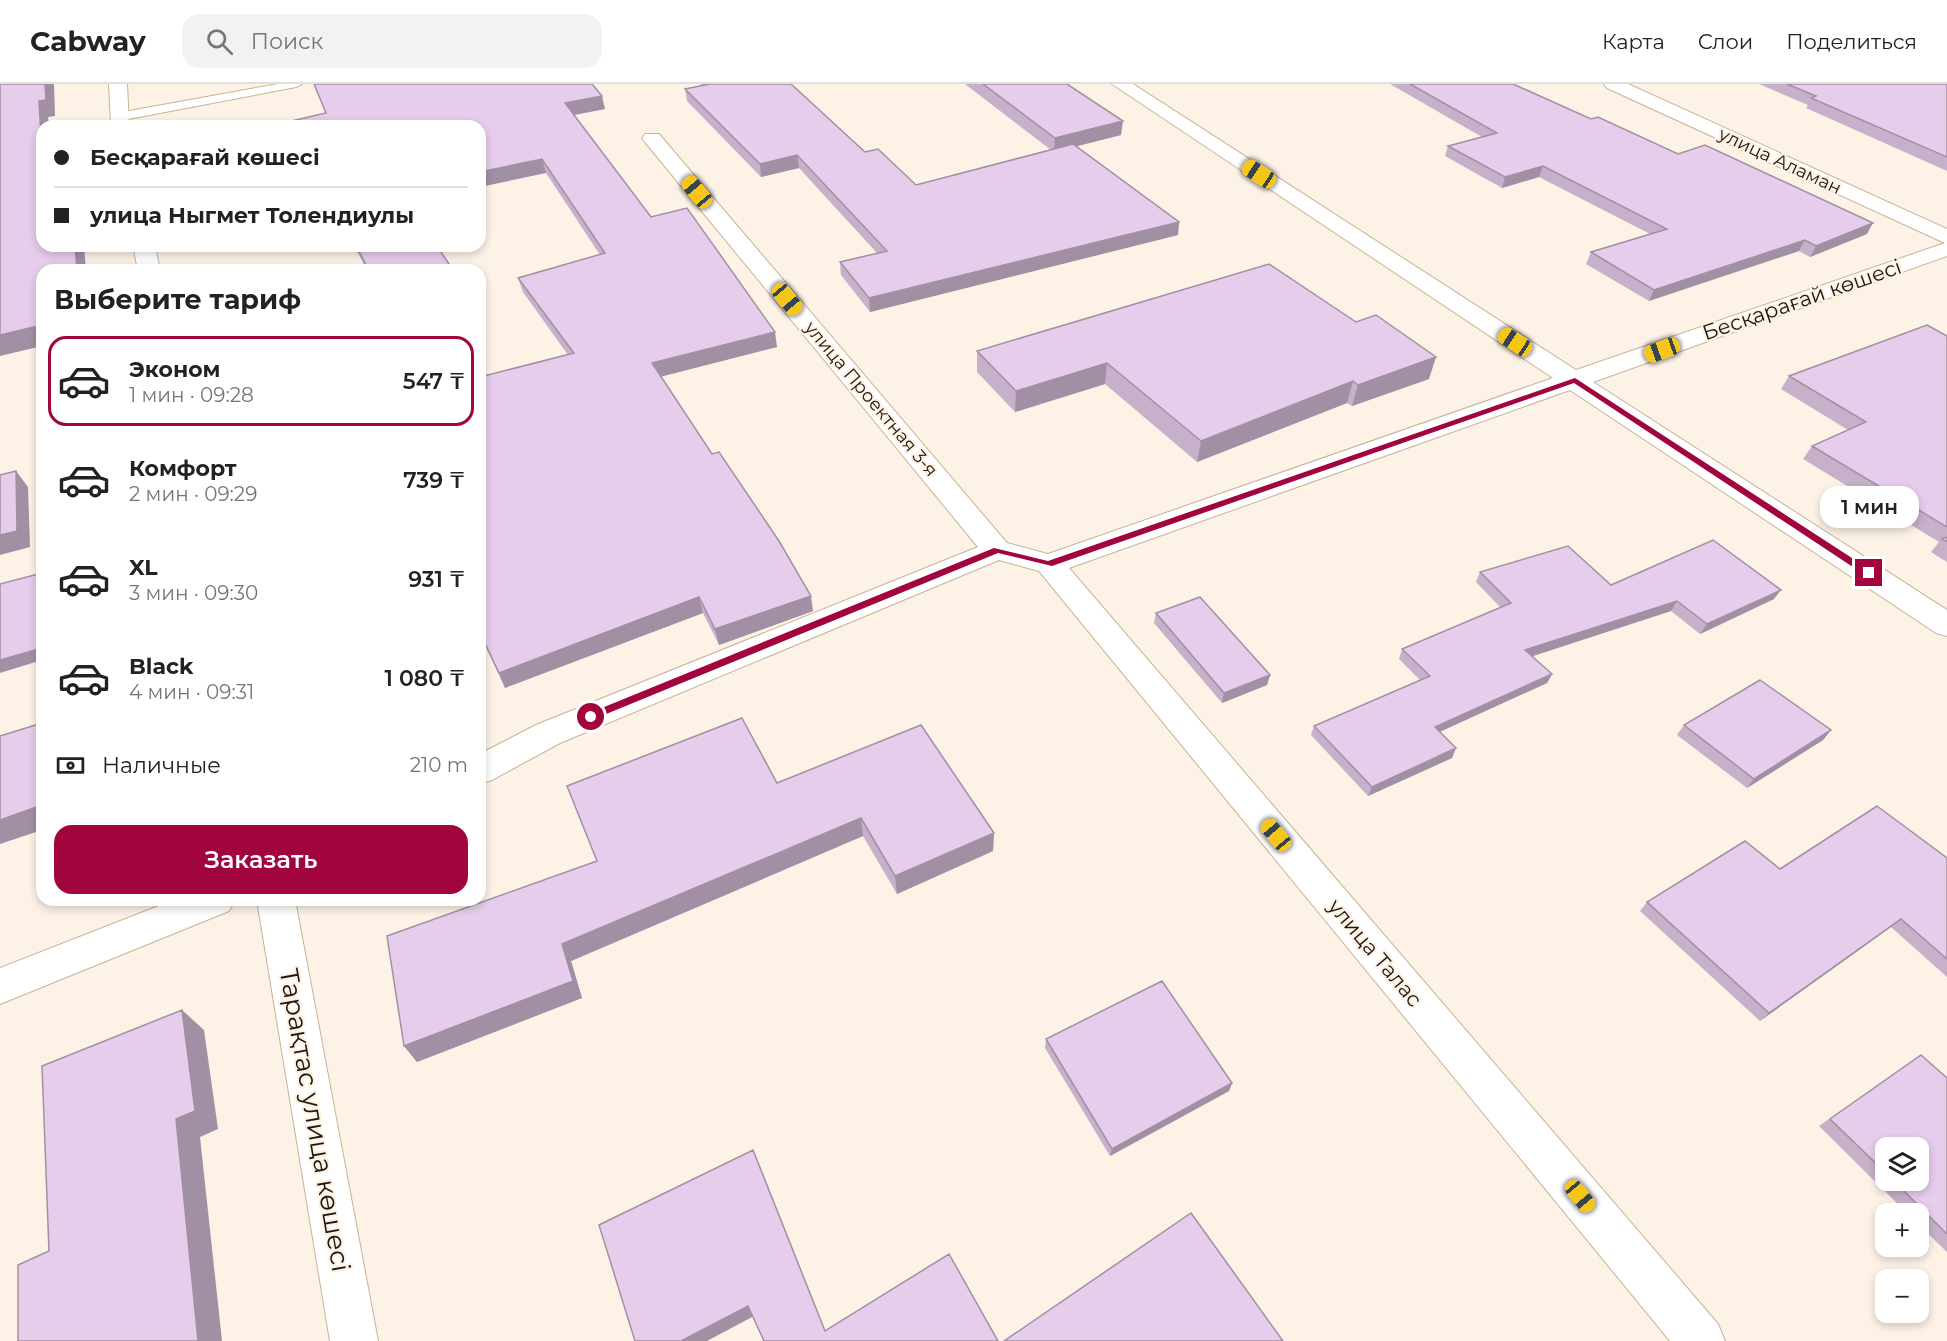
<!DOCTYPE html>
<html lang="ru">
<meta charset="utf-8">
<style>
:root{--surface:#fff;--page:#f2f2f2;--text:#222;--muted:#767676;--line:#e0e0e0;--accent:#a2053e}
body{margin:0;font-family:Montserrat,sans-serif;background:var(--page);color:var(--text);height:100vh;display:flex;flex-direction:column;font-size:22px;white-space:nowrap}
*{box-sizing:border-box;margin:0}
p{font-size:20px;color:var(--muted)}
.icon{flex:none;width:33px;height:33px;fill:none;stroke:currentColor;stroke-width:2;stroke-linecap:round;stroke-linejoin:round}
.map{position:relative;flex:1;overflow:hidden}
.panel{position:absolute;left:36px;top:180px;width:450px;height:642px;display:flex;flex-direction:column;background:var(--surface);border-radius:18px;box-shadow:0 3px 9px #0003}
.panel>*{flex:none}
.guide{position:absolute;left:36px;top:36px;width:450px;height:132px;border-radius:18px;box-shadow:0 3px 9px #0003;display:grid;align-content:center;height:132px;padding:0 18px;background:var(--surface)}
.fabs{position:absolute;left:1875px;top:1053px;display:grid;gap:12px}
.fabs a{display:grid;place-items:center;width:54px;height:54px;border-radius:12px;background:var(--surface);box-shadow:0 3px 9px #0003;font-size:30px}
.end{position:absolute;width:27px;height:27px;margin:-14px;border:8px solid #a2053e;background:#fff;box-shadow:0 0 0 3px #fff}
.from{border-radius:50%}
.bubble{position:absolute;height:42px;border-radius:18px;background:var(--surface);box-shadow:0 3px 9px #0003;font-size:20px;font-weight:600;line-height:42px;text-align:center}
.car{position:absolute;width:18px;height:36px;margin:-18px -9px;border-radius:8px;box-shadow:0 0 4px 2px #0007;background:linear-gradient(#f5c518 24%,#345 0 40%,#f5c518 0 76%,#345 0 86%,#f5c518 0)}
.guide b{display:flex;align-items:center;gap:21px;height:57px;font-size:22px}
.guide b+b{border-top:2px solid var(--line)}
.guide i{width:15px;height:15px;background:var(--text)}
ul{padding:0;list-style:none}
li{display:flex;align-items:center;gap:18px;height:90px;margin:0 12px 9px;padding:0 6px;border:3px solid transparent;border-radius:18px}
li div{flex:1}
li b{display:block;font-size:22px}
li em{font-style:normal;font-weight:600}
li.active{border-color:var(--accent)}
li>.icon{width:54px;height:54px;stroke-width:1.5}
h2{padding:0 18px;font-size:27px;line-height:72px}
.pay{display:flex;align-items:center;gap:15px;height:66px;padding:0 18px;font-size:22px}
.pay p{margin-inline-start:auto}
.cta{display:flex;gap:12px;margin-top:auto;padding:12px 18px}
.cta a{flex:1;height:69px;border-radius:18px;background:var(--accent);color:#fff;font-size:24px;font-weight:600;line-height:69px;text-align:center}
header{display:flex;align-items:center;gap:36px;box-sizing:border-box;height:84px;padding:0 30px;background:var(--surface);border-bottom:2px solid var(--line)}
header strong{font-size:28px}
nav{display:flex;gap:33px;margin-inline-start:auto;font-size:21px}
.search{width:420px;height:54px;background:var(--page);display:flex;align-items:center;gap:15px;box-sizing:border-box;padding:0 21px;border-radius:18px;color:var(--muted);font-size:22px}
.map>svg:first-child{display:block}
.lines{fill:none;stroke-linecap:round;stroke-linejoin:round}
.service-casing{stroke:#cab295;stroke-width:2}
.minor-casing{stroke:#cab295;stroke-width:2}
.service{fill:#fff;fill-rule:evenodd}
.minor{fill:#fff;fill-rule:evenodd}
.wall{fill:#c6b0ca;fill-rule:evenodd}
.shaded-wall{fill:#a190a4}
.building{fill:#e6cdeb;stroke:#a190a4;stroke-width:1.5}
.route{fill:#a2053e}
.labels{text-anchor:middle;stroke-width:4.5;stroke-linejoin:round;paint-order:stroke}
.far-street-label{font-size:18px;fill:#1f170c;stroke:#fcf2e6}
.street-label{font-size:21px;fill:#1f170c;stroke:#fcf2e6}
.near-street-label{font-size:26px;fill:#1f170c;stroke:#fcf2e6}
</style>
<header>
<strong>Cabway</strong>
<div class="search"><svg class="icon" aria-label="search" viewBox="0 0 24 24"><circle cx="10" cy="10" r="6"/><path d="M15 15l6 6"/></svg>Поиск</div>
<nav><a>Карта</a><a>Слои</a><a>Поделиться</a></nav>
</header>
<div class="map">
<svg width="1947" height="1257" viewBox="0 0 1947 1257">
<rect width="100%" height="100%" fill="#fcf2e6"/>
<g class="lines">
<defs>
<path id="service" d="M278 0H302L296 3 118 37 112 33 118 29Z"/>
<path id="minor" d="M109 0H127L129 42H111Z
M1112 0H1133L1576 286 1945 159 1607 4 1604 0H1628L1947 145V172L1593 298 1947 526V552L1936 549 1570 306 1069 484 1718 1240 1725 1257H1670L1039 487 999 476 560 659 492 696 480 700V670L536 641 978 463 645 58 642 54 645 50H659L1007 459 1048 470 1553 294Z
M133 162H155L160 186H138Z
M174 816H235L229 827 0 920V884Z
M257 816H295L378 1257H330Z"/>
</defs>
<!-- service casing -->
<use href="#service" class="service-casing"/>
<!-- minor casing -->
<use href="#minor" class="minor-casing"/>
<!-- service -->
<use href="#service" class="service"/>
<!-- minor -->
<use href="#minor" class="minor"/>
</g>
<!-- wall -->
<path class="wall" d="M700 0H791L865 68 916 101 1051 66 965 0H1067L1121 51 1077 62 1179 138 1178 151 870 228 841 191 840 178 877 169 799 84 761 93 687 17 685 5 702 2Z
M1390 0H1513L1591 35 1678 70 1867 150 1810 173 1799 167 1649 217 1586 180 1591 168 1650 150 1539 93 1502 104 1445 72 1448 62 1482 53Z
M1759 0H1947V87L1806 24 1808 21Z
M605 25 574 31 651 133 777 263 661 292 813 527 719 561 703 529 505 604 480 550V293L568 271 523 208 518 194 600 171 546 89 326 29Z
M354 162H437L453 186H367Z
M1947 252V478L1931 468 1939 458 1803 375 1812 362 1848 346 1781 305 1789 292Z
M977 267 1429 295 1352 322 1347 319 1197 378 1105 300 1015 328 977 288Z
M1480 488 1611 501 1774 515 1700 550 1671 527 1532 572 1552 590 1547 599 1440 648 1452 674 1368 712 1311 651 1314 642 1420 596 1399 575 1402 565 1501 524 1476 498Z
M1156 529 1270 591 1267 601 1222 619 1154 539Z
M1684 641 1831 646 1823 656 1747 704 1677 651Z
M777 699 994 749 993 767 897 810 863 752 571 877 582 914 417 978 404 962 597 777Z
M1947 774V893L1891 843 1760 937 1640 827 1647 818 1780 785Z
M1046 955 1232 999 1229 1007 1110 1072 1045 964Z
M1921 971 1947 994V1168L1918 1140V1130H1908L1819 1042ZM1886 1064 1918 1096H1886Z"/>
<!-- shaded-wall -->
<path class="shaded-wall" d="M45 0H54L55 32 48 33 49 42H42V70L39 17Z
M602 12 605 25 568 32 565 19Z
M1123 37 1121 51 1054 68 1055 54Z
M797 71 799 84 761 93 760 80Z
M542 75 546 89 480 103V88Z
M1543 82 1539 93 1502 104 1505 93Z
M1179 138 1178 151 870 228 869 214Z
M1873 139 1867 150 1810 173 1816 162Z
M1805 156 1799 167 1649 217 1654 206Z
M75 162H84L86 186H77Z
M42 241V262L0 272V251Z
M775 248 777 263 656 294 652 279Z
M1436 273 1429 295 1352 322 1358 301Z
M1107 279 1105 300 1015 328 1016 307Z
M1353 297 1347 319 1197 378 1201 357Z
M16 387 28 403 30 463 0 471V451Z
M1781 506 1774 515 1700 550 1707 540Z
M811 512 813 527 719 561 715 545Z
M699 513 703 529 505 604 499 589Z
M1677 517 1671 527 1521 576 1525 566Z
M42 564V576L0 589V576Z
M1552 590 1547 599 1430 652 1435 643Z
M1270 591 1267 601 1222 619 1224 609Z
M1831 646 1823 656 1747 704 1754 695Z
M1456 664 1452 674 1368 712 1372 703Z
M42 721V746L0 760V736Z
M861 734 863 752 571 877 582 914 417 978 404 962 562 860Z
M994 749 993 767 897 810 895 792Z
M1901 835 1891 843 1760 937 1769 929Z
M182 926 204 946 218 1045 200 1053 222 1257H198L176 1035Z
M1232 999 1229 1007 1110 1072 1112 1065Z
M748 1222 754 1232 707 1257H681Z"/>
<!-- building -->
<path class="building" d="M0 0H45L46 16 39 17 42 70V162H75L77 186H42V241L0 251Z
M314 0H592L602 12 565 19 651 133 687 124 775 248 652 279 712 370 719 368 779 457 811 512 715 545 699 513 499 589 480 549V508H481L480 506V293L574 269 518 194 605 169 542 75 480 88V42H288L287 38 326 29Z
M710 0H791L865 68 878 65 916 101 1073 60 1179 138 869 214 840 178 887 167 797 71 760 80 685 5Z
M983 0H1067L1123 37 1055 54Z
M1410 0H1513L1591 35 1598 33 1678 70 1705 61 1873 139 1816 162 1805 156 1654 206 1591 168 1667 145 1543 82 1505 93 1448 62 1497 49Z
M1787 0H1947V73L1811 14 1816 12Z
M356 162H437L453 186H369Z
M1269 180 1356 238 1376 231 1436 273 1358 301 1353 297 1201 357 1107 279 1016 307 977 267Z
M1927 241 1947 252V443L1812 362 1866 338 1789 292Z
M16 387 17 447 0 451V391Z
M1947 453V458L1942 455Z
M1713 456 1781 506 1707 540 1677 517 1525 566 1552 590 1435 643 1456 664 1372 703 1314 642 1430 592 1402 565 1511 519 1480 488 1568 462 1611 501Z
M42 489V564L0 576V500Z
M1200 513 1270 591 1224 609 1156 529Z
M1760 596 1831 646 1754 695 1684 641Z
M742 634 777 699 921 641 994 749 895 792 861 734 562 860 573 897 404 962 387 852 597 777 567 702Z
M42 639V721L0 736V652Z
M1877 722 1947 774V875L1901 835 1769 929 1647 818 1745 757 1780 785Z
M1162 897 1232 999 1112 1065 1046 955Z
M182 926 195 1027 176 1035 198 1257H18V1181L49 1167 42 982Z
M1921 971 1947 994V1150L1893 1096H1918V1064H1886V1089L1830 1035Z
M753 1066 825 1247 949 1170 998 1257H764L748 1222 681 1257H635L599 1141Z
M1191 1129 1283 1257H1004Z"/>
<!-- route -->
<path class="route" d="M1575 294 1872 487V491H1865L1574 299 1052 482 998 469 594 635H587L586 633 587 630 994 464 1048 477Z"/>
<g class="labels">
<!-- far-street labels -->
<g class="far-street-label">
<text transform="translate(1780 77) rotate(25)" y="6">улица Аламан</text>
<text transform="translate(871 315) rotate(50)" y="6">улица Проектная 3-я</text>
</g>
<!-- street labels -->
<g class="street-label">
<text transform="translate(1802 216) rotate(-19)" y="7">Бесқарағай көшесі</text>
<text transform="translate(1375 869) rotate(50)" y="7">улица Талас</text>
</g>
<!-- near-street labels -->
<g class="near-street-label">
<text transform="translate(315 1036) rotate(80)" y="9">Тарақтас улица көшесі</text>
</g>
</g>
</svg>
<div class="fabs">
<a><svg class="icon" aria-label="layers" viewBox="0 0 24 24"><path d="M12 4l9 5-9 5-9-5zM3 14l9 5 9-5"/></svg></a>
<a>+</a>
<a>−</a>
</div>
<i class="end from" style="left:591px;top:633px"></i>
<i class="end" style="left:1869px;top:489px"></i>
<div class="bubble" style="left:1820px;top:402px;width:99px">1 мин</div>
<i class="car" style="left:1259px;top:90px;rotate:303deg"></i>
<i class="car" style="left:697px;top:108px;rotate:320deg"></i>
<i class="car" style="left:787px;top:215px;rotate:140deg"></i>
<i class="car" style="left:1515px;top:258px;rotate:303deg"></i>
<i class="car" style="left:1662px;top:266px;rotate:250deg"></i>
<i class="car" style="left:1276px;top:751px;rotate:320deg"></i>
<i class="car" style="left:1580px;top:1112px;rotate:140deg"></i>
<div class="guide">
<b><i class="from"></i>Бесқарағай көшесі</b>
<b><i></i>улица Ныгмет Толендиулы</b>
</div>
<section class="panel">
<h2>Выберите тариф</h2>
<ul>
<li class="active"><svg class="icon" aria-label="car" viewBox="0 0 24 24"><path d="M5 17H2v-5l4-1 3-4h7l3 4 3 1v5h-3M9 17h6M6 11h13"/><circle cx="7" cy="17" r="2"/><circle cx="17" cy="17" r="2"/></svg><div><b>Эконом</b><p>1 мин · 09:28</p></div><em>547 ₸</em></li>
<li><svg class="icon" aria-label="car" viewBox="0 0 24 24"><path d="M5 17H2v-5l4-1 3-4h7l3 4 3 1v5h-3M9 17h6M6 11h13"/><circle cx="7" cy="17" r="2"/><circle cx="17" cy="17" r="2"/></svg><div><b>Комфорт</b><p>2 мин · 09:29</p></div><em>739 ₸</em></li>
<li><svg class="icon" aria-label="car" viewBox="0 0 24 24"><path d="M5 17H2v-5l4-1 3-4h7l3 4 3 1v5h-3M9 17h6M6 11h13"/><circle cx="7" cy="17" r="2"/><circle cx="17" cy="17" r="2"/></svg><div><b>XL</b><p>3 мин · 09:30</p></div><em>931 ₸</em></li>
<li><svg class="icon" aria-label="car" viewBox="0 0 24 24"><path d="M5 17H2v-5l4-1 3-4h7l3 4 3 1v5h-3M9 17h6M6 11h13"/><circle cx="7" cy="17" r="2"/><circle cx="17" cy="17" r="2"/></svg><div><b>Black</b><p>4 мин · 09:31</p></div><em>1 080 ₸</em></li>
</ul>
<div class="pay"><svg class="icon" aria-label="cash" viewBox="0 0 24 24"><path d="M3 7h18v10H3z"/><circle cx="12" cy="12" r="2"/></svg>Наличные<p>210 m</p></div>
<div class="cta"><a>Заказать</a></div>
</section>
</div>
